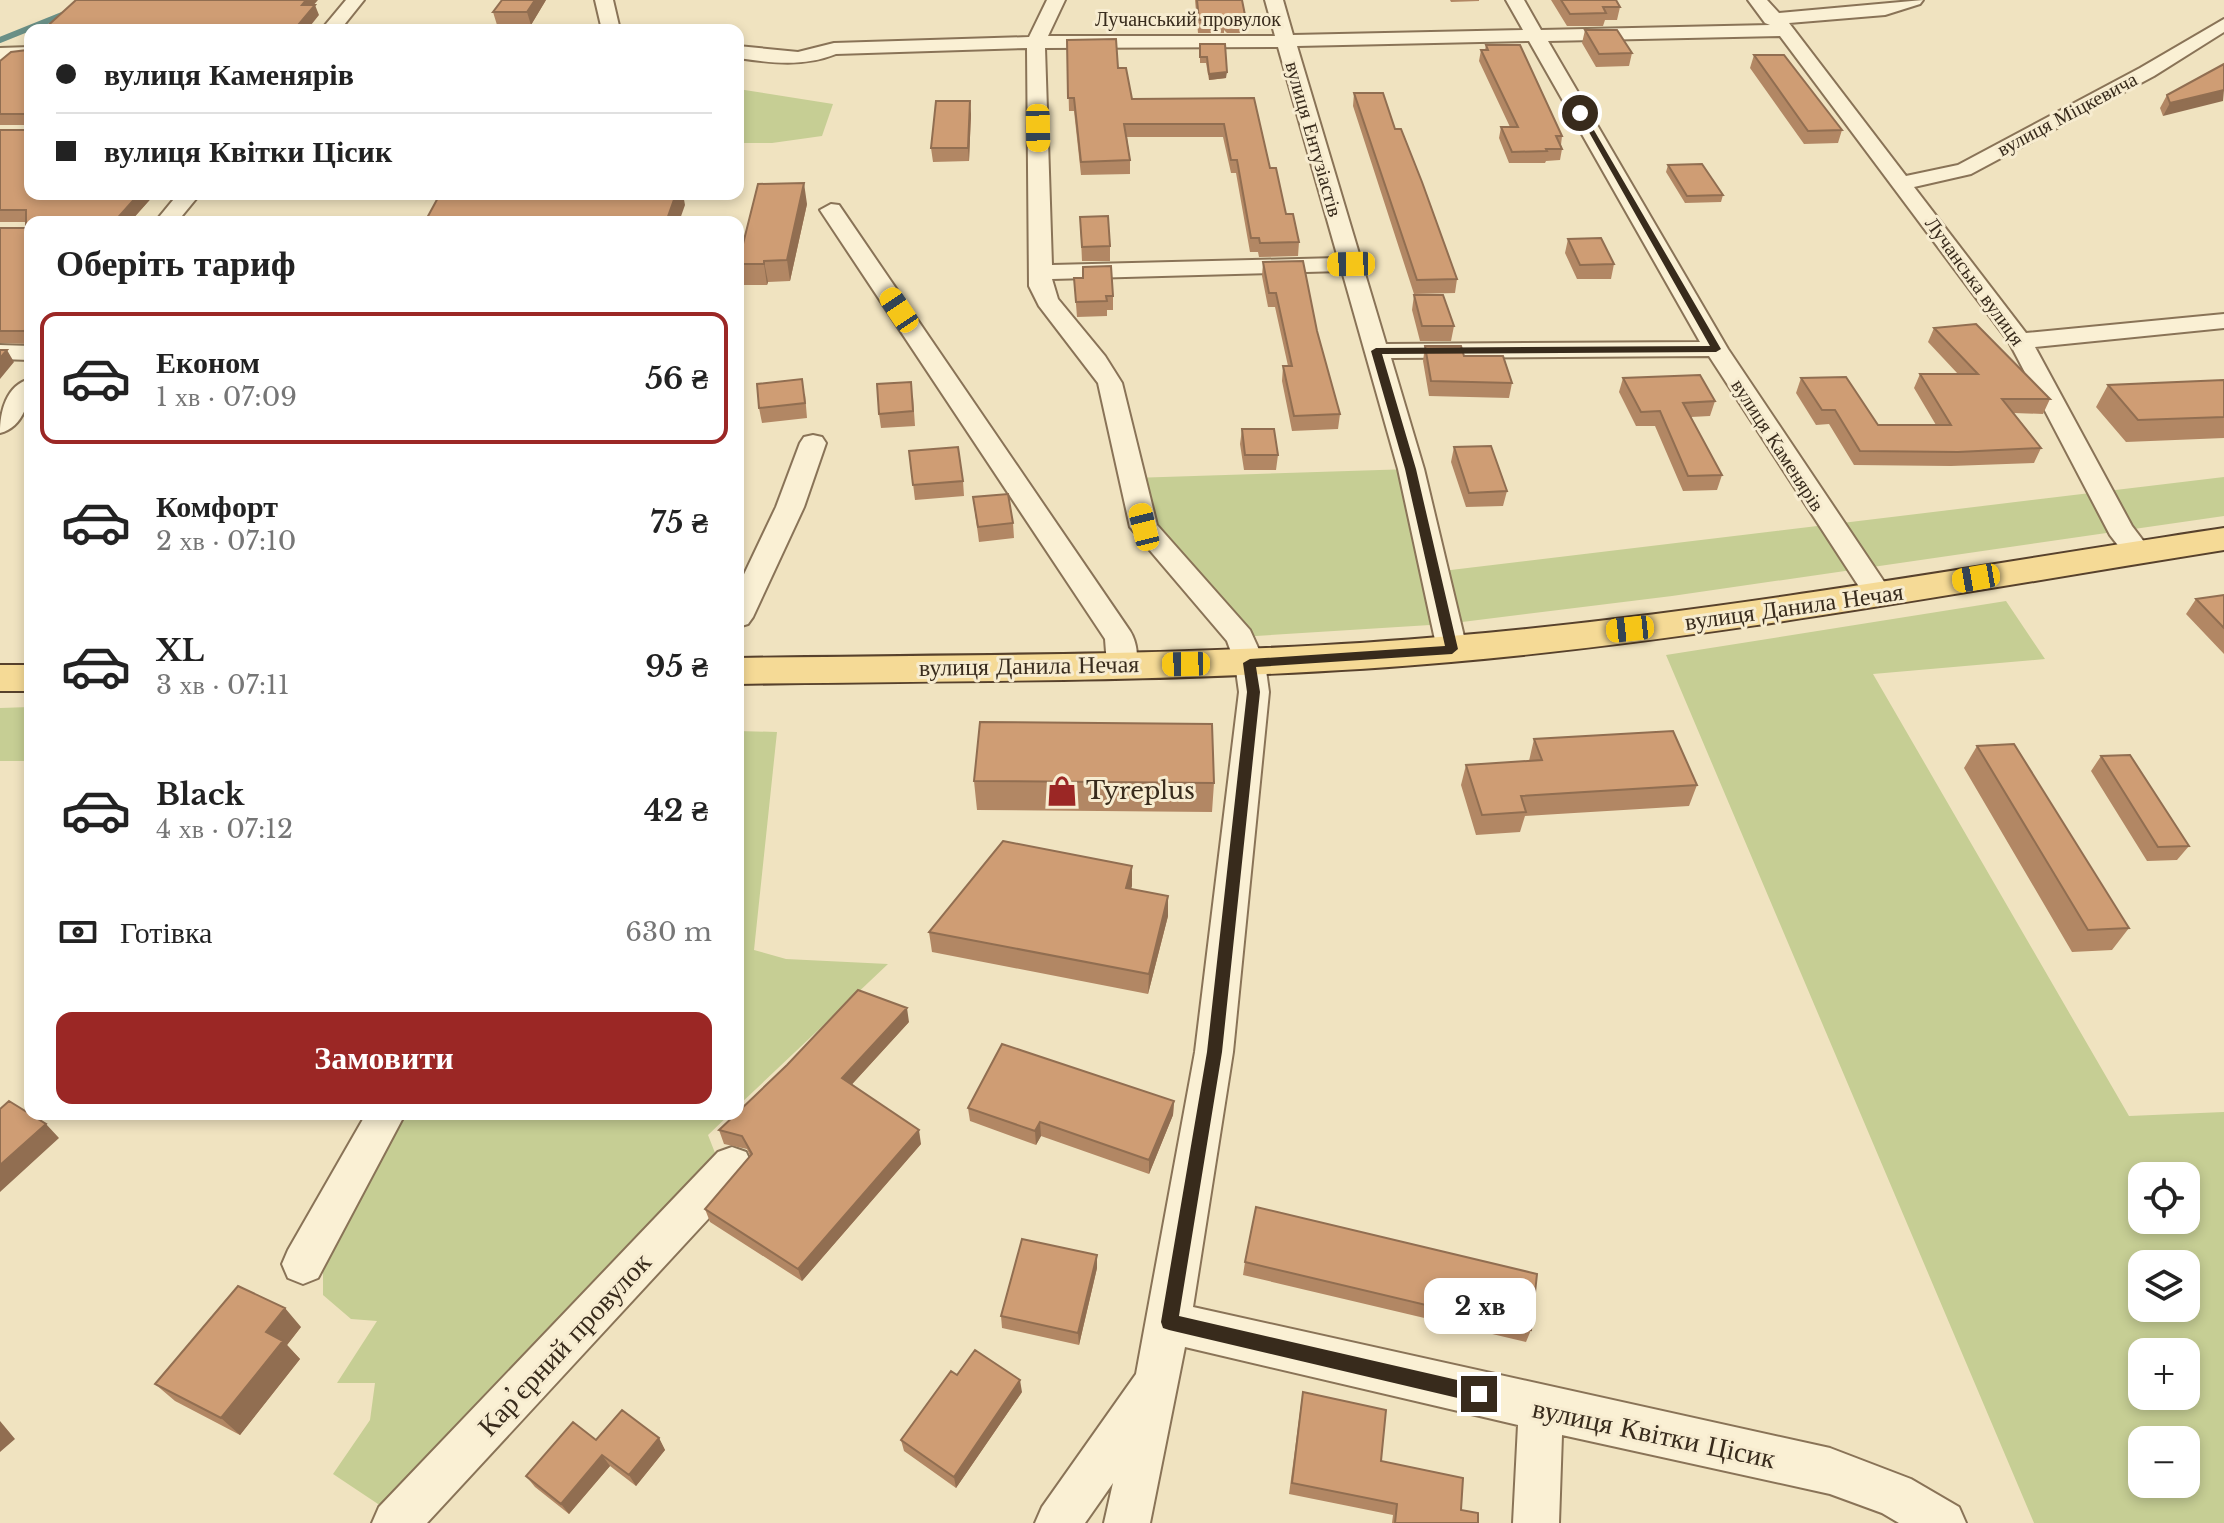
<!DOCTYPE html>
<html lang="uk">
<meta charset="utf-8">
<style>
:root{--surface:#fff;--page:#f2f2f2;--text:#222;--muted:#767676;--line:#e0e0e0;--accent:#9b2725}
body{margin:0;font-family:"Libre Baskerville",serif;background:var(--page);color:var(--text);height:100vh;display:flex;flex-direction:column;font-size:30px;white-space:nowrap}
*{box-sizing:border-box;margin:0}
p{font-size:26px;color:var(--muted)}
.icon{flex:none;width:44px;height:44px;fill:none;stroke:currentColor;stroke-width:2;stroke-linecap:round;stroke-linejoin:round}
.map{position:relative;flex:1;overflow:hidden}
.drawer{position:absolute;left:24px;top:216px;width:720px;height:904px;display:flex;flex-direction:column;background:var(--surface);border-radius:16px;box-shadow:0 4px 12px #0003}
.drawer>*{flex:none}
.hud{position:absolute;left:24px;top:24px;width:720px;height:176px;border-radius:16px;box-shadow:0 4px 12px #0003;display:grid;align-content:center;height:176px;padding:0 32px;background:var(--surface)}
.tools{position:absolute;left:2128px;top:1162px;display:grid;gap:16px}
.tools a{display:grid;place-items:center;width:72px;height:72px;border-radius:16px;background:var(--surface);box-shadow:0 4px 12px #0003;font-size:40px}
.end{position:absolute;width:36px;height:36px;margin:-18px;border:10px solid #382b1c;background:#fff;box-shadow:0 0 0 4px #fff}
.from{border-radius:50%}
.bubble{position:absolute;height:56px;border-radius:16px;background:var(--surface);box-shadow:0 4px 12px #0003;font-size:26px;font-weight:700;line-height:56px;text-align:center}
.car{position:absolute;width:24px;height:48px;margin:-24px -12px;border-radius:10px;box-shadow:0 0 6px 2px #0007;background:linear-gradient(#f5c518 24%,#345 0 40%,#f5c518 0 76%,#345 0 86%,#f5c518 0)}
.hud b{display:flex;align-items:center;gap:28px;height:76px;font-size:30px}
.hud b+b{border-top:2px solid var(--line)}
.hud i{width:20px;height:20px;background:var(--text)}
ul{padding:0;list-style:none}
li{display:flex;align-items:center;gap:24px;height:132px;margin:0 16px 12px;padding:0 16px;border:4px solid transparent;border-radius:16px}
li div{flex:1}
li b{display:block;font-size:30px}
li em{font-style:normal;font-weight:700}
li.active{border-color:var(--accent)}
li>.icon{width:72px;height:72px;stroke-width:1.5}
h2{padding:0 32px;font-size:36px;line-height:96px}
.pay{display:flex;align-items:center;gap:20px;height:88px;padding:0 32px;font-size:30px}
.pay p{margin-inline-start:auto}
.action{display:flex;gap:16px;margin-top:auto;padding:16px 32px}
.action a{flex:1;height:92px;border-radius:16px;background:var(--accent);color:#fff;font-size:32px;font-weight:700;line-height:92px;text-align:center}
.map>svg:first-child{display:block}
.green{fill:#c6ce94;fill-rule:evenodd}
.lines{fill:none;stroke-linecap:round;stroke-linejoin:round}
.stream{stroke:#6a9087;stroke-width:6}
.minor-casing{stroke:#897357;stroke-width:4}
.major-casing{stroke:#57412c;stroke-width:4}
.minor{fill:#faf0d4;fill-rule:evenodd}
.major{fill:#f5da96;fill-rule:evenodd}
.wall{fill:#b28764}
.shaded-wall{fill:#916e51}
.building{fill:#cf9d74;stroke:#916e51;stroke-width:2}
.route{fill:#382b1c}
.labels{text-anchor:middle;stroke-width:6;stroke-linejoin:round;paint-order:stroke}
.far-street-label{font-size:20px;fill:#382b1c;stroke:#f7ecd0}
.street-label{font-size:24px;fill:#382b1c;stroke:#f7ecd0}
.poi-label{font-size:24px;fill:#382b1c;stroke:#f7ecd0;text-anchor:start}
.near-street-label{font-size:28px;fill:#382b1c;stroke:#f7ecd0}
</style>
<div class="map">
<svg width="2224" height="1523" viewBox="0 0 2224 1523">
<rect width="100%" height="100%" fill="#f0e3c0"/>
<!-- green -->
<path class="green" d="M738 89 833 104 822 136 772 143H738Z
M1411 469 1434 572 2224 477V516L1672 596 1446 624 1240 637 1154 542 1132 478Z
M2006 601 2045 659 1873 674 2129 1116 2224 1112V1523H2034L1666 655ZM2186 1176V1220H2142V1176ZM2186 1264V1308H2142V1264ZM2186 1352V1396H2142V1352ZM2186 1440V1484H2142V1440Z
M30 707V761H0V708Z
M738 731 777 732 754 950 786 959 888 964 738 1106Z
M403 1114H730L708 1135 717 1158 387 1510 333 1474 370 1420 375 1383H337L377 1321 351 1319 323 1295V1269Z"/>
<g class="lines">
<!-- stream -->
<path class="stream" d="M0 40 67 13"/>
<defs>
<path id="minor" d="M346 0H364L340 30H321Z
M595 0H613L620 30H602Z
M1047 0H1065L1048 36H1275L1265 0H1283L1293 35 1523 30 1506 0H1524L1541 30 1770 25 1765 23 1748 0H1767L1779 13 1923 0 1920 4 1885 15 1789 23 1906 176 1958 165 2140 68 2224 19V32L2154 76 1971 174 1914 187 2026 333 2224 314V328L2035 347 2132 526 2151 551 2147 557 2137 560 2127 557 2110 535 2009 342 1780 36 1548 41 1728 349 1893 595 1889 602 1879 605 1869 602 1709 356 1391 358 1424 469 1467 649 1463 656 1452 659 1441 656 1437 649 1398 469 1342 271 1052 279 1058 299 1105 356 1122 383 1157 525 1250 630 1265 663 1269 692 1233 1052 1193 1307 1830 1448 1911 1479 1959 1507 1966 1523H1899L1882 1513 1830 1494 1562 1435 1559 1523H1513L1518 1425 1185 1347 1150 1523H1104L1113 1483 1085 1523H1035L1042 1507 1136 1374 1195 1052 1239 692 1235 663 1227 641 1130 527 1098 383 1039 306 1029 286 1027 48 836 54C804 67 772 63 738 58V46L798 52 834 43 1029 37ZM1529 41 1700 342 1386 344 1297 46ZM1278 47 1338 258 1052 265 1045 48Z
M30 47V59L0 60V48Z
M178 194H200L177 222H155Z
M831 204 839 205 1130 631C1137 642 1140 661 1133 672L1122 675 1111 672 1107 665 1105 639 820 210Z
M0 345 30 346V360L0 359Z
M30 379C30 400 24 427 0 433 0 412 6 385 30 379Z
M813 435 822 437 826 443 804 507 753 617 748 624 738 627V587L776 507 800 443 804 437Z
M366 1114H405L318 1278 303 1284 288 1278 282 1264 288 1250Z
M732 1147 746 1152 752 1165 746 1178 427 1523H372L379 1507 718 1152Z"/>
<path id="major" d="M2224 528V550C1967 591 1710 639 1451 662 1214 683 976 680 738 684V658C976 654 1214 657 1451 636 1710 614 1967 567 2224 528Z
M0 665H30V691H0Z"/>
</defs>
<!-- minor casing -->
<use href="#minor" class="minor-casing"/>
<!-- major casing -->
<use href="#major" class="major-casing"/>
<!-- minor -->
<use href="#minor" class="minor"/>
<!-- major -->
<use href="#major" class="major"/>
</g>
<!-- wall -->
<path class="wall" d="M546 0 531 25H497L493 12Z
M1195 0H1242L1246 20 1245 33H1227L1224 30V33H1198Z
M1450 0H1479V1L1451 2Z
M1551 0H1616L1620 7 1617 20H1605L1603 26H1567Z
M1585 30 1632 53 1629 66 1596 67 1582 43Z
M1067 40 1118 68 1132 99 1254 98 1270 168 1286 214 1299 242 1298 256 1259 257 1258 252H1250L1236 173H1231L1223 137H1127L1130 160V174L1081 175 1074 111H1069Z
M1200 44 1226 78 1209 80 1206 63H1200Z
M1486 45 1562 136 1561 145 1562 149 1560 160 1546 161 1545 163H1509L1499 138 1501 127H1510L1479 61 1481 50H1485Z
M27 50 30 194H155L130 222H30V344L0 343V228H26V222H0V130H26V125H0V61Z
M1754 55 1842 130 1838 143 1804 144 1750 68Z
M2224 64 2163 116 2160 108 2167 95Z
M1354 93 1395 129 1457 279 1455 293 1414 294 1353 106Z
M971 114 969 161 933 162 931 148Z
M1668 165 1723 195 1721 202 1685 203 1666 172Z
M807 204 790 281 768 282 767 285H741L738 261Z
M1080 217 1110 246V261H1082Z
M1568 239 1614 264 1611 279H1577L1565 253Z
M1263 262 1317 331 1340 414 1338 429 1292 431 1282 381 1283 366H1288L1275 307H1268L1262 276Z
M1074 278 1113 296V310H1107V316L1077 317Z
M1414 295 1454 326 1451 341H1420L1412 310Z
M1934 328 2050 399 2043 414 2014 413 2041 448 2034 463 1951 466 1854 465 1829 424 1816 425 1796 393 1801 378 1878 425H1936L1914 388 1920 374H1958L1928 342Z
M1425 346 1464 356 1512 383 1509 398 1429 396 1423 361Z
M1623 378 1715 401 1710 416 1691 417 1722 475 1717 490 1683 491 1655 426H1636L1619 392Z
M2224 380V438L2126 442 2096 407 2108 385Z
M805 394 807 418 762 423 759 408Z
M913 397 915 426 881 428 879 414Z
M1242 429 1278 455 1276 470H1244L1240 444Z
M1454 447 1507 491 1503 506 1466 507 1451 462Z
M909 451 963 481 964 496 915 500Z
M973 497 1013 523 1014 538 979 542Z
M2224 595V654L2186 614 2196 599Z
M1534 739 1697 785 1689 806 1525 816 1520 832 1476 835 1461 785 1466 765 1529 761Z
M1977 746 2129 928 2112 950 2072 952 1964 768Z
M2101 756 2189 846 2177 860 2147 861 2091 771Z
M974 781 1214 783 1212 812 977 810Z
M1132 866 1131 889 1168 896V916L1148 994 932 952 929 932Z
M909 1022 852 1084 921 1144 802 1281 710 1222 705 1209 750 1156 747 1149 724 1144 719 1130Z
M1174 1101 1173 1115 1149 1174 1041 1136 1036 1145 970 1121 968 1108Z
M1245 1262 1531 1330 1526 1342 1243 1275Z
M1097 1268 1079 1345 1002 1328 1001 1316Z
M301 1327 287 1345 300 1359 240 1435 175 1401 155 1384Z
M1022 1392 956 1488 904 1451 901 1440Z
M1303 1392 1381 1461 1461 1510 1478 1523H1392L1393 1515 1289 1494 1301 1404Z
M659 1438 665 1450 636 1486 610 1466 569 1514 535 1487 526 1476 596 1440Z"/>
<!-- shaded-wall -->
<path class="shaded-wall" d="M306 0H318L305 15 302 5Z
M535 0H546L531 25 527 12Z
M315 5 319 15 307 30H294Z
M1227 72 1226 78 1209 80V74Z
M2224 90 2223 101 2163 116 2170 103Z
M970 101 971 114 969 161 968 148Z
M804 183 807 204 790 281 787 260Z
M139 194H155L130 222H114Z
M676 194H683L685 205 679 222H666Z
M764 261 768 282 767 285 764 264Z
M29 326 30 328V341L24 331Z
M7 350 14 362 0 379V358Z
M1132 866V886L1126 909V888Z
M1168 896V916L1148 994 1149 974Z
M907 1008 909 1022 845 1092 842 1078Z
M1174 1101 1173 1115 1149 1174V1160Z
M1040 1122 1041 1136 1036 1145 1035 1131Z
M46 1124 59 1138 0 1192V1165Z
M919 1130 921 1144 802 1281 798 1269Z
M1097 1255V1268L1079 1345 1078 1333Z
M285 1308 301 1327 287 1345 300 1359 240 1435 221 1418 266 1332Z
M1020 1380 1022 1392 956 1488 954 1477Z
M0 1421 15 1439 0 1452Z
M659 1438 665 1450 636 1486 629 1475Z
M602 1455 610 1466 569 1514 561 1504Z"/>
<!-- building -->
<path class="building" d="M76 0H306L302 5H315L294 30H43Z
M502 0H535L527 12H493Z
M1197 0H1242L1246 20H1227L1224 17V20H1199Z
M1561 0H1616L1620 7H1603L1606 13 1570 14Z
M1585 30H1617L1632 53 1599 54Z
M1116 39 1118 68H1126L1132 99 1254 98 1270 168H1276L1286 214H1293L1299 242 1260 243 1259 238H1251L1237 160H1231L1224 124H1124L1130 160 1081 162 1074 98H1068L1067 40Z
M30 42V194H139L114 222H30V326L24 331H0V228H26V210H0V130H26V114H0V61L11 52 27 50 28 44Z
M1200 44H1225L1227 72 1209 74 1207 57H1200Z
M1486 45H1520L1562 136H1556L1562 149H1546L1547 151 1512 152 1501 127H1518L1481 50H1488Z
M1754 55H1784L1842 130 1808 131Z
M2224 64V90L2170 103 2167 95Z
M1354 93H1383L1395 129H1401L1422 182 1457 279 1417 280Z
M936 101H970L968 148H931Z
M1702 164 1723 195 1687 196 1668 165Z
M804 183 787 260 764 261V264H738L758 184Z
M440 194H676L666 222H260L264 217 427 218Z
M1108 216 1110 246 1082 247 1080 217Z
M1601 238 1614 264 1580 265 1568 239Z
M1303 261 1317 331 1340 414 1294 416 1283 366H1292L1276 293H1269L1263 262Z
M1111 266 1113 296H1106L1107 301 1076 302 1074 278H1083V267Z
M1414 295H1443L1454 326H1422Z
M1976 324 2050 399H2002L2041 448 1958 452 1860 451 1835 410H1822L1801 378 1846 377 1878 425H1951L1920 374H1978L1934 328Z
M1425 346H1461L1464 356H1503L1512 383 1431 381Z
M0 350H7L0 358Z
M1700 375 1715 401 1683 403 1722 475 1688 476 1660 411 1641 412 1623 378Z
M802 379 805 403 759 408 757 384Z
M2224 380V417L2138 420 2108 385Z
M911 382 913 411 879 414 877 384Z
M1242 429H1274L1278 455H1245Z
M1491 446 1507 491 1469 493 1454 447Z
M958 447 963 481 913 485 909 451Z
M1008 494 1013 523 978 527 973 497Z
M2224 595V628L2196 599Z
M980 722 1212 724 1214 783 974 781Z
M1673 731 1697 785 1521 796 1526 812 1482 815 1466 765 1542 760 1534 739Z
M2014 744 2129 928 2088 930 1977 746Z
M2130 755 2189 846 2158 847 2101 756Z
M1003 841 1132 866 1126 888 1168 896 1149 974 929 932Z
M858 990 907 1008 842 1078 919 1130 798 1269 705 1209 752 1154 742 1136 719 1130 736 1114H738V1112L787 1065Z
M1002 1044 1174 1101 1149 1160 1040 1122 1035 1131 968 1108Z
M9 1101 46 1124 0 1165V1109Z
M1256 1207 1537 1274 1531 1330 1245 1262Z
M1022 1239 1097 1255 1078 1333 1001 1316Z
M238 1286 285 1308 266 1332 283 1341 221 1418 155 1384Z
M975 1350 1020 1380 954 1477 901 1440 951 1371 957 1375Z
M1303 1392 1386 1410 1381 1461 1463 1478 1461 1510 1478 1513V1523H1395L1397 1504 1292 1483Z
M622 1410 659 1438 629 1475 602 1455 561 1504 526 1476 573 1422 596 1440Z"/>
<!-- route -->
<path class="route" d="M1577 111 1584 113 1721 349 1716 352 1382 354 1416 469 1458 649 1452 654 1256 667 1260 692 1222 1052 1179 1316 1479 1385 1486 1387 1488 1394 1486 1400 1479 1403 1169 1330 1163 1328 1161 1322 1207 1052 1247 692 1243 663 1250 659 1445 646 1405 469 1371 351 1376 348 1710 346Z"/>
<!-- icons -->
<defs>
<symbol id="shop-bare" viewBox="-9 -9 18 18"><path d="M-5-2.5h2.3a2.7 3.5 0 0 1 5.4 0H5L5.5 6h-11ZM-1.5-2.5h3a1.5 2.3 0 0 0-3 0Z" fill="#9b2725" stroke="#f7ecd0" stroke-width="2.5" paint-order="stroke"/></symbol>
</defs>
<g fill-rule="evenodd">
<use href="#shop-bare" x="1040" y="769" width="44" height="44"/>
</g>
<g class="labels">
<!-- far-street labels -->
<g class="far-street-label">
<text x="1188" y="26">Лучанський провулок</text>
<text transform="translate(2067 114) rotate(-28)" y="7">вулиця Міцкевича</text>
<text transform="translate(1314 139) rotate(74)" y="7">вулиця Ентузіастів</text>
<text transform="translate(1975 281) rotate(54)" y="7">Лучанська вулиця</text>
<text transform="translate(1778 445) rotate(57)" y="7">вулиця Каменярів</text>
</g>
<!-- street labels -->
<g class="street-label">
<text transform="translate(1794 607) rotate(-8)" y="8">вулиця Данила Нечая</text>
<text transform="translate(1029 666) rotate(-1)" y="8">вулиця Данила Нечая</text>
</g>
<!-- poi labels -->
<g class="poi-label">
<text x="1086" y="799">Tyreplus</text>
</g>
<!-- near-street labels -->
<g class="near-street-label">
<text transform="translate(564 1344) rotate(-47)" y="10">Карʼєрний провулок</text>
<text transform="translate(1654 1433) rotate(12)" y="10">вулиця Квітки Цісик</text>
</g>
</g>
</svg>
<div class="tools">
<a><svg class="icon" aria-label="locate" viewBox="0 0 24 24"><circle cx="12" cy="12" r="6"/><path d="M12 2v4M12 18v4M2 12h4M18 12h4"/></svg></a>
<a><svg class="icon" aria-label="layers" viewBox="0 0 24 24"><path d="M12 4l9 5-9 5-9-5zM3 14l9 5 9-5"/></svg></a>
<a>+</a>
<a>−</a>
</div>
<i class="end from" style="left:1580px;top:113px"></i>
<i class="end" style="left:1479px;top:1394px"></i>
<div class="bubble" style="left:1424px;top:1278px;width:112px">2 хв</div>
<i class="car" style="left:1038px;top:128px;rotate:179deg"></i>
<i class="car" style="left:1351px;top:264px;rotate:269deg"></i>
<i class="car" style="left:899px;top:310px;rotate:326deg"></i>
<i class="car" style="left:1144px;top:527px;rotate:346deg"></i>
<i class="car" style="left:1976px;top:578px;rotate:260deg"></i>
<i class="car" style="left:1630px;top:629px;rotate:264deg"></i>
<i class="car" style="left:1186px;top:664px;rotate:269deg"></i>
<div class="hud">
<b><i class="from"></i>вулиця Каменярів</b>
<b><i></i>вулиця Квітки Цісик</b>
</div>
<section class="drawer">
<h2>Оберіть тариф</h2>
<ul>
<li class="active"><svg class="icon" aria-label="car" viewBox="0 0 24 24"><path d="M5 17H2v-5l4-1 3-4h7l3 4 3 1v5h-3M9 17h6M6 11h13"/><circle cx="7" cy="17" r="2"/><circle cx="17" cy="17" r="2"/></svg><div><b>Економ</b><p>1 хв · 07:09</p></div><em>56 ₴</em></li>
<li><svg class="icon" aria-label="car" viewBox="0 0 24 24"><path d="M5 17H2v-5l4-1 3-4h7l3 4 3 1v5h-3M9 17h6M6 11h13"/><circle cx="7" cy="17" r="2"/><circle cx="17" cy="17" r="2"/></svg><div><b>Комфорт</b><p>2 хв · 07:10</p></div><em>75 ₴</em></li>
<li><svg class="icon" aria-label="car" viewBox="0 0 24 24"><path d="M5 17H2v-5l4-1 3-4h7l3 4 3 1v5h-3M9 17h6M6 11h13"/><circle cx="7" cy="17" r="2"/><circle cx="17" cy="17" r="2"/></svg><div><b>XL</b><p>3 хв · 07:11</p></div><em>95 ₴</em></li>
<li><svg class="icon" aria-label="car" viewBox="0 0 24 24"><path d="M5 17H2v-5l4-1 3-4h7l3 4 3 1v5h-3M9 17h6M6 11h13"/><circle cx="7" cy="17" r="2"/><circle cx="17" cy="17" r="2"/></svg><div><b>Black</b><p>4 хв · 07:12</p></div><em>42 ₴</em></li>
</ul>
<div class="pay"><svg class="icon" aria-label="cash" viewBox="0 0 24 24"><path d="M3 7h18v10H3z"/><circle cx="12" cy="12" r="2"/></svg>Готівка<p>630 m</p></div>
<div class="action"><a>Замовити</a></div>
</section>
</div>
